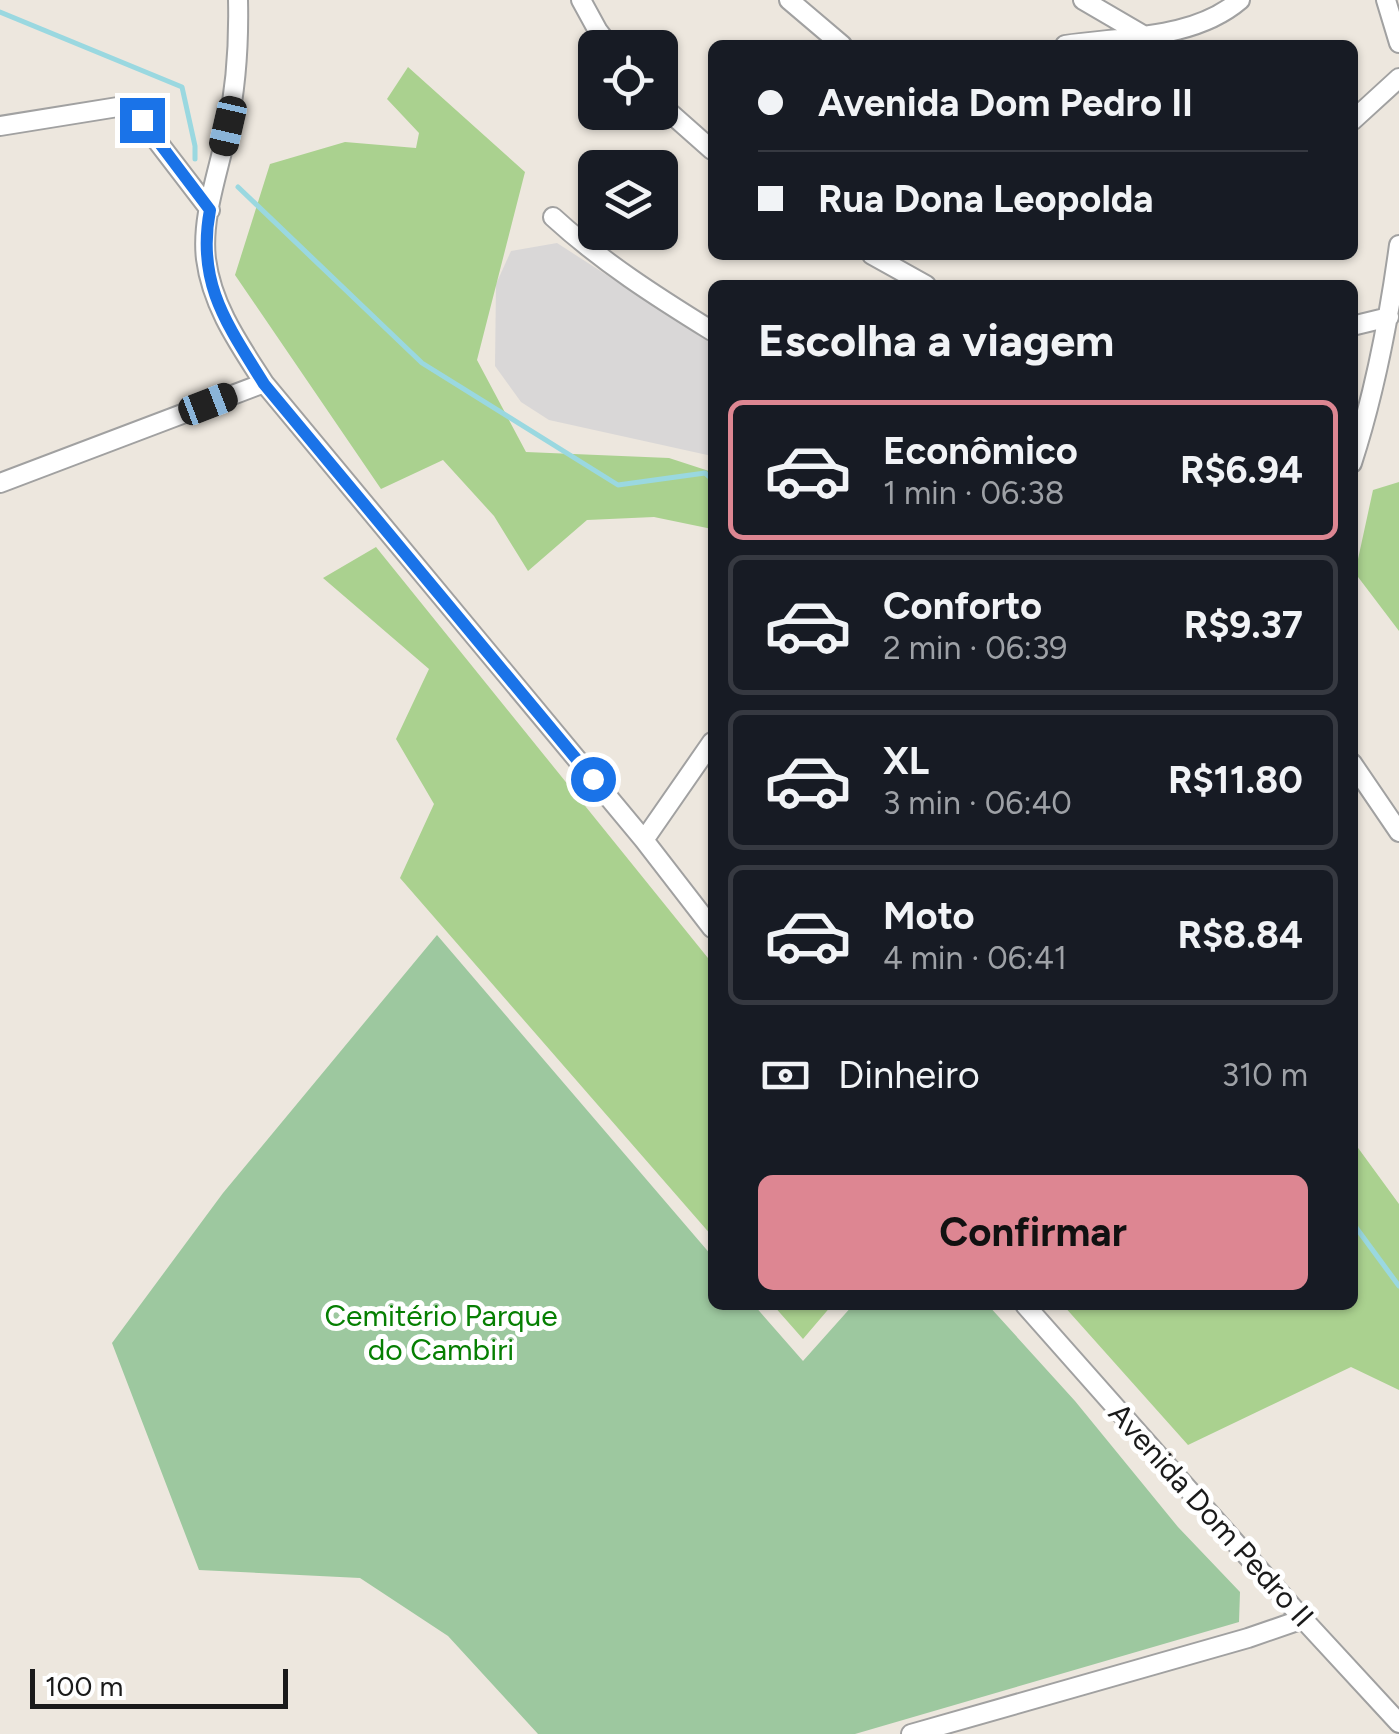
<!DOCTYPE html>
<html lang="pt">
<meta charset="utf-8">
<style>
:root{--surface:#171b24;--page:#242831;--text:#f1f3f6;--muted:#9ea1a6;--line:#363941;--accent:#dd8692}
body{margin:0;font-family:Figtree,sans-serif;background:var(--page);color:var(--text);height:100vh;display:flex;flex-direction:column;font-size:38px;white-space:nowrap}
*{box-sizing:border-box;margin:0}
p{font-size:32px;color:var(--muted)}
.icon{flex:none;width:55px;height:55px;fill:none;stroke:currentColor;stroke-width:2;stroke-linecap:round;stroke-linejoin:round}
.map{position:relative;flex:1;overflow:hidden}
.details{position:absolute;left:708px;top:280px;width:650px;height:1030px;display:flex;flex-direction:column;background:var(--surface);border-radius:15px;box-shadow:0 2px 8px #0004}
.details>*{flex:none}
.guide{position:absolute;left:708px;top:40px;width:650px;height:220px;border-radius:15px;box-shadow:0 2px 8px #0004;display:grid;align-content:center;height:220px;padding:0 50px;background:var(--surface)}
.fabs{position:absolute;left:578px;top:30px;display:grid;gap:20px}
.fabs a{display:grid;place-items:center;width:100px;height:100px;border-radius:15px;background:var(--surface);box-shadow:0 2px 8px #0004;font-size:50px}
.scale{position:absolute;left:30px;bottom:25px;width:258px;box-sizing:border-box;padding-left:10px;border:5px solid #1a1a1a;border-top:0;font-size:28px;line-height:35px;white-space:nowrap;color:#1a1a1a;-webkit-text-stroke:8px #fff;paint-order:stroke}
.end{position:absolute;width:45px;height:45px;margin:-22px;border:12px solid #1a73e8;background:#fff;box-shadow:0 0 0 5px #fff}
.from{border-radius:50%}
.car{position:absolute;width:30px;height:60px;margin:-30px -15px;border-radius:12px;box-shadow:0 0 8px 2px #0007;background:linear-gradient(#222 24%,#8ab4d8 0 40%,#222 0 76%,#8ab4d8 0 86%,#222 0)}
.guide b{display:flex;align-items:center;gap:35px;height:95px;font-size:38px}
.guide b+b{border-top:2px solid var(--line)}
.guide i{width:25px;height:25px;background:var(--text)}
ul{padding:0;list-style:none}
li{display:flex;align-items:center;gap:30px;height:140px;margin:0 20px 15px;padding:0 30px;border:5px solid var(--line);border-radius:15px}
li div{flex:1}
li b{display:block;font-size:38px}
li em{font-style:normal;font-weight:700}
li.current{border-color:var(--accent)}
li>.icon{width:90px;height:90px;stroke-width:1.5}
h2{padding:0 50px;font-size:45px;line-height:120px}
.pay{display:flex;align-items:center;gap:25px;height:110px;padding:0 50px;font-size:38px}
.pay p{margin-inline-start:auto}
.action{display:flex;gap:20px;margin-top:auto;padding:20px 50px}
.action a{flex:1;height:115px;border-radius:15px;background:var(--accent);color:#111;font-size:40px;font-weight:700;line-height:115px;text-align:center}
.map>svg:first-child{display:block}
.residential{fill:#d9d7d7}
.forest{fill:#aad18f}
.cemetery{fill:#9dc89f}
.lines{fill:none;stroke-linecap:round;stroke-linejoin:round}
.stream{stroke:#9ad8e0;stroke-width:5}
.minor-casing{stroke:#a1a1a1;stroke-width:22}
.minor{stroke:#fff;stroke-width:18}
.route{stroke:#1a73e8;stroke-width:12}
.labels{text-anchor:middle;stroke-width:10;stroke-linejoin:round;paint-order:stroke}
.park-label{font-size:30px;fill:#067f02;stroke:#fff}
.street-label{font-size:30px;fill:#1a1a1a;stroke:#fff}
</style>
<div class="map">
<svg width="1399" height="1734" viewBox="0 0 1399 1734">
<rect width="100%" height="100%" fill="#ede7de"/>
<!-- residential -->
<path class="residential" d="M557 243 712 343V456L549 420 521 402 495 366 496 284 511 251Z"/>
<!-- forest -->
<path class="forest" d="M408 67 525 172 477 360 526 452 669 458 712 472V529L654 517 587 520 528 571 494 516 443 460 381 489 235 275 270 164 345 142 416 148 419 133 387 99Z
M1399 482V631L1355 573 1373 490Z
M376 547 712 963V1236L400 878 434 804 396 739 429 669 323 578Z
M1353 1141 1399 1204V1390L1351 1367 1188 1445 1063 1305H1352Z
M773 1305H832L803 1339Z"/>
<!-- cemetery -->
<path class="cemetery" d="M437 935 712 1256V1305H754L803 1361 853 1305H988L1075 1401 1178 1527 1240 1592 1239 1622 855 1734H538L448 1636 360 1578 199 1570 112 1343 223 1193Z"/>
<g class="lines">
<!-- stream -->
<path class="stream" d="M0 12 182 87 195 146V159
M238 187 422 363 618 485 705 473 712 479
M1352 1222 1399 1286"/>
<defs>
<path id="minor" d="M238 0C239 43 236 88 227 130 219 171 201 217 206 259 212 306 239 344 264 383L644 840 712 928
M581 0 598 31 611 48
M789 0 842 45
M1083 0 1143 35
M1386 0 1399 43
M1065 45C1123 36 1193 40 1240 0
M660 104 712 150
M1352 121 1399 78
M0 126 124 106 131 109 141 120 210 210
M553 217C602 262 657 297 712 331
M872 255 926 285
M1352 326 1389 317
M1352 463C1375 392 1389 319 1399 245
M0 483 264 383
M1352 763 1399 832
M644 840 712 742
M1025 1305 1303 1619 1399 1723
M911 1734 1248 1638 1303 1619"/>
</defs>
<!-- minor casing -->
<use href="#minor" class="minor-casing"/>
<!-- minor -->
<use href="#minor" class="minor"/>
</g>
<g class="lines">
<!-- route -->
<path class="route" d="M142 120 210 210C196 283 227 324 264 384L593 779"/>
</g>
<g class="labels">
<!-- park labels -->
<g class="park-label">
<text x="441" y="1326">Cemitério Parque<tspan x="441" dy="34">do Cambiri</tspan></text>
</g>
<!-- street labels -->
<g class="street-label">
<text transform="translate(1211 1515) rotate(48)" y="10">Avenida Dom Pedro II</text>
</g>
</g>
</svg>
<div class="fabs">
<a><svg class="icon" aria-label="locate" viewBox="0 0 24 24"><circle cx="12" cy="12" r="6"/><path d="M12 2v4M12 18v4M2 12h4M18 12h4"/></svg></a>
<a><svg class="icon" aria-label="layers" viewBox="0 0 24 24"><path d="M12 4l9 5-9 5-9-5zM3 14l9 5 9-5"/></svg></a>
</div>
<div class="scale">100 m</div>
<i class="end from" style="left:593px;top:779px"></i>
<i class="end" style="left:142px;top:120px"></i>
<i class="car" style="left:228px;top:126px;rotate:193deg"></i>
<i class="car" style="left:208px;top:404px;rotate:69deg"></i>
<div class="guide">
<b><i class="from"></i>Avenida Dom Pedro II</b>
<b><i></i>Rua Dona Leopolda</b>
</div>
<section class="details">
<h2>Escolha a viagem</h2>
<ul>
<li class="current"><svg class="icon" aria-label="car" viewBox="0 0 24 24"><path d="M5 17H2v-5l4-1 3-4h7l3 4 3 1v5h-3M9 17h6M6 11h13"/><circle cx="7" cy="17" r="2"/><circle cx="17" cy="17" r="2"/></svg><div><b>Econômico</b><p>1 min · 06:38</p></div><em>R$6.94</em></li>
<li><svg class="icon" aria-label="car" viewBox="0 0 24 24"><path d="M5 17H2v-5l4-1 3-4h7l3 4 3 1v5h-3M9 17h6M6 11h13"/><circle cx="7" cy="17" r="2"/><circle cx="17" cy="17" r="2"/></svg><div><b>Conforto</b><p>2 min · 06:39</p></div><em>R$9.37</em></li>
<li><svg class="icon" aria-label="car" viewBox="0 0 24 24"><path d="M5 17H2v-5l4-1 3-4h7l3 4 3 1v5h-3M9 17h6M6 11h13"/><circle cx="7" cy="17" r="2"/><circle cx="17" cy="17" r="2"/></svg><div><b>XL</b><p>3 min · 06:40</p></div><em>R$11.80</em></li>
<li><svg class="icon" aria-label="car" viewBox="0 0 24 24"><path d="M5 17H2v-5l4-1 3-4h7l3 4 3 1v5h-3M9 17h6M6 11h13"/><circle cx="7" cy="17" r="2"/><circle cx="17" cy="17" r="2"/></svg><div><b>Moto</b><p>4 min · 06:41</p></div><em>R$8.84</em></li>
</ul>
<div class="pay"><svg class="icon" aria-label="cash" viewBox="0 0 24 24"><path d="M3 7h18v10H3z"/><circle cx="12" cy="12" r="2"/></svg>Dinheiro<p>310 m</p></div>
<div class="action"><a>Confirmar</a></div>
</section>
</div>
